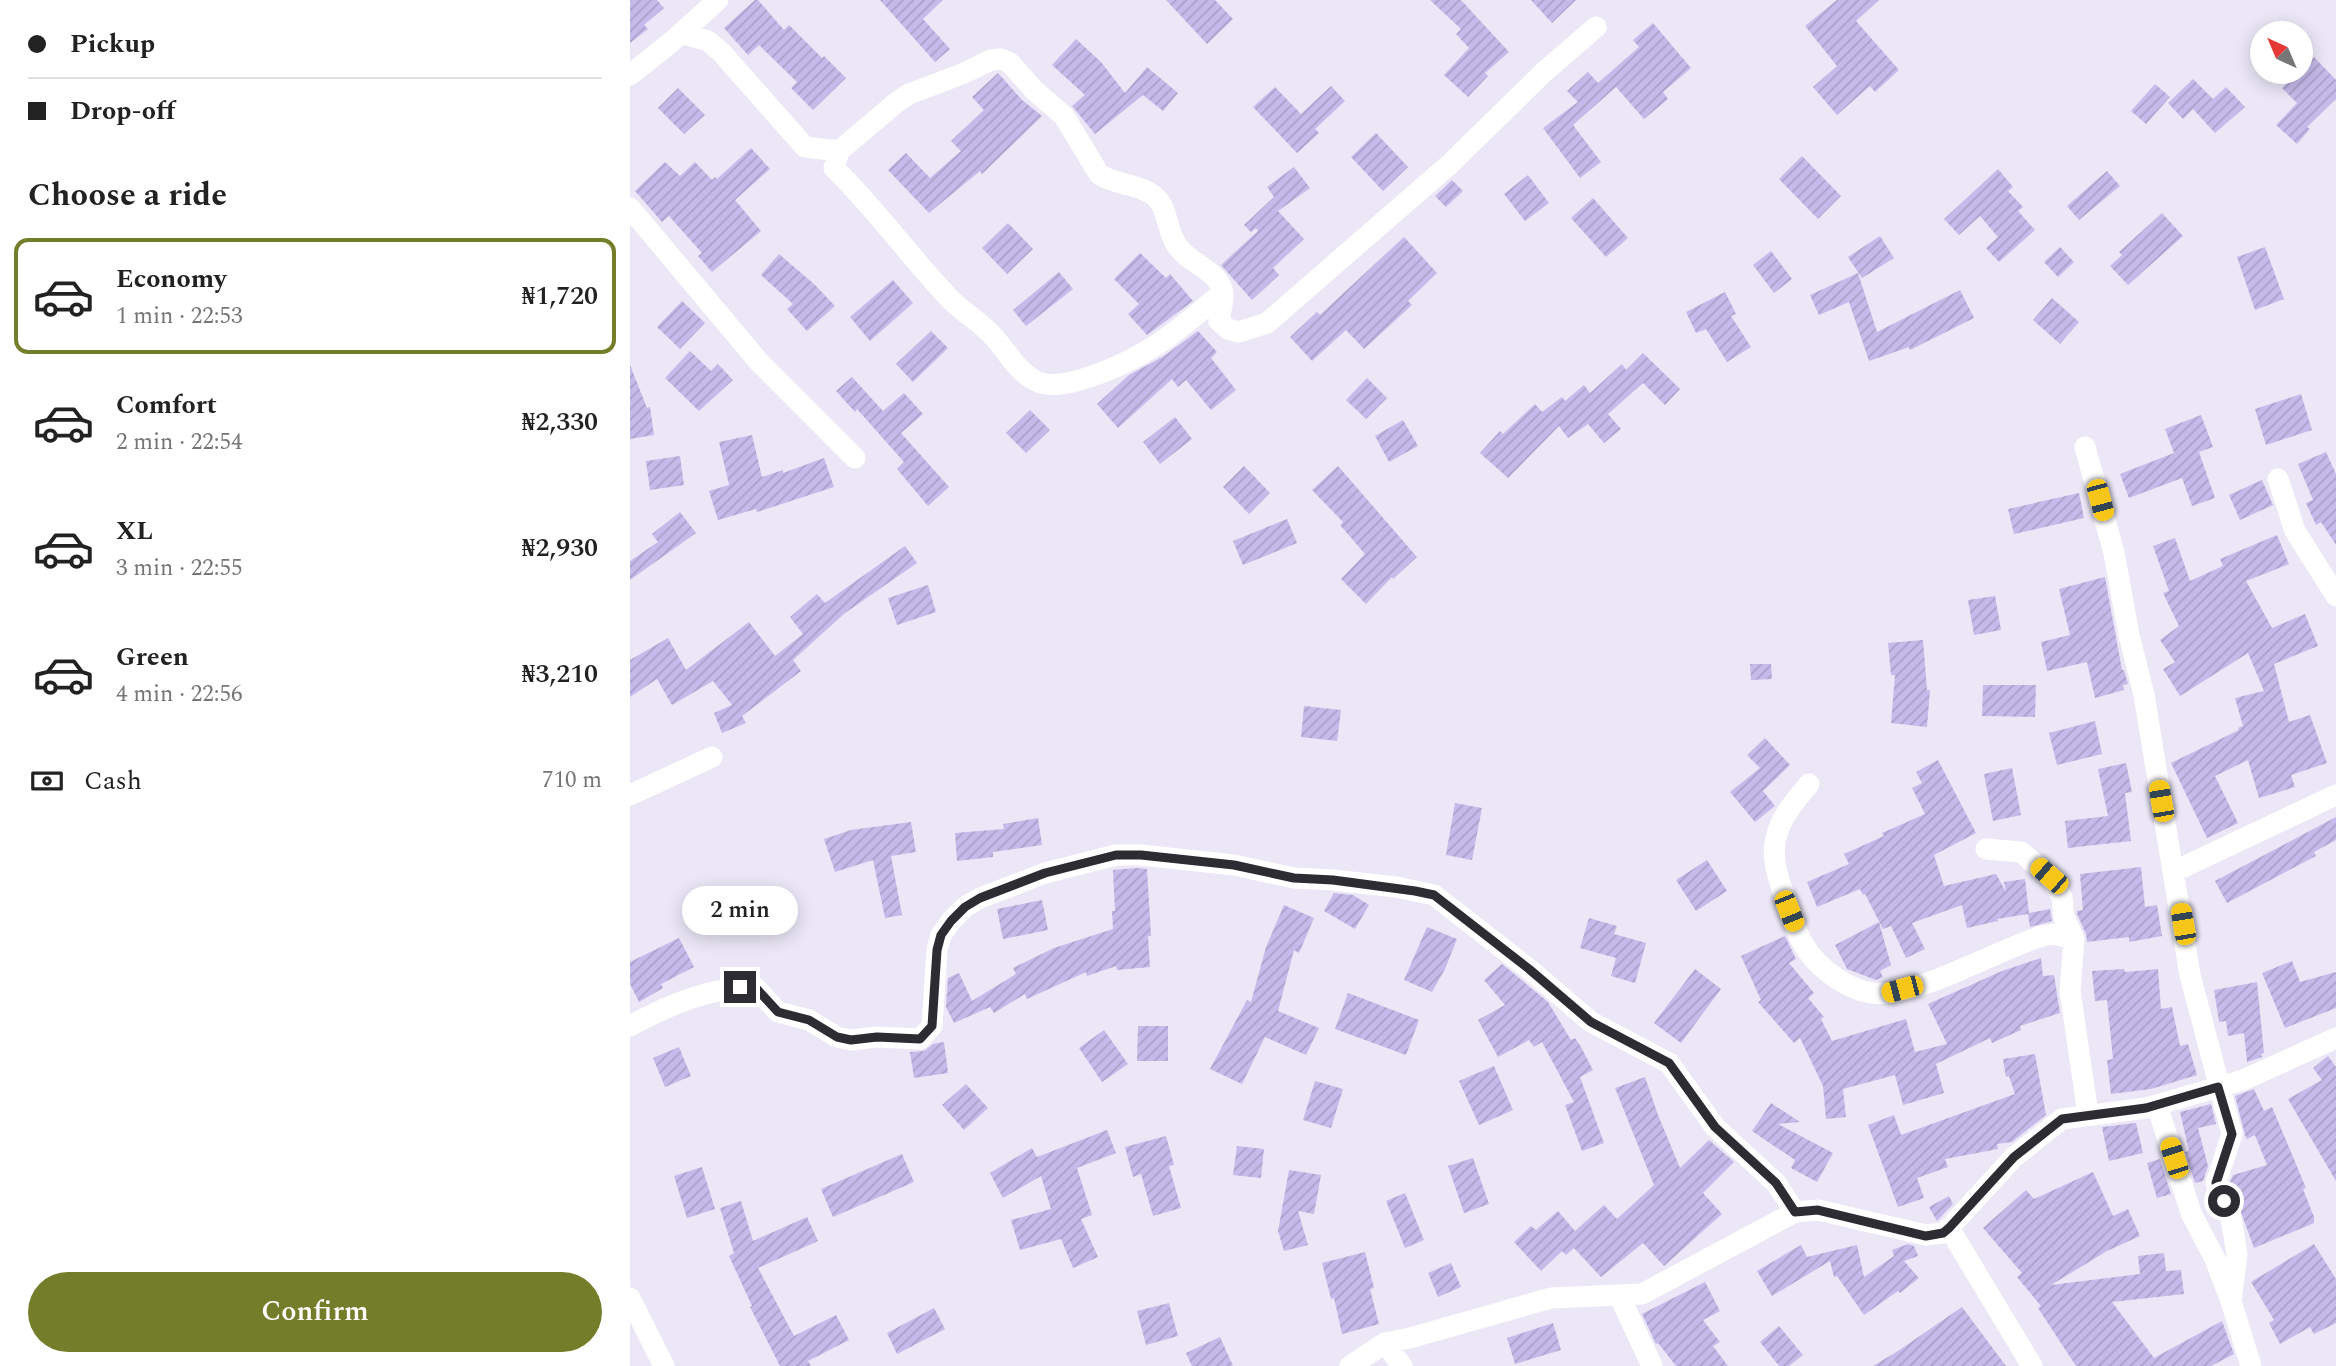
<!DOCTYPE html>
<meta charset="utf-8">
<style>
:root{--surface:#fff;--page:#f2f2f2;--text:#222;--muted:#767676;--line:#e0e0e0;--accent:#747d29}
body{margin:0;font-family:Spectral,serif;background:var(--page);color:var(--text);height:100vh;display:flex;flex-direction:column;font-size:26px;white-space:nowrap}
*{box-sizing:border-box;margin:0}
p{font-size:23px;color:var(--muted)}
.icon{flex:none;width:38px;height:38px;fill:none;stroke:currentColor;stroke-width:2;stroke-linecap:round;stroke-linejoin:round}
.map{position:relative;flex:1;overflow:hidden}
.panel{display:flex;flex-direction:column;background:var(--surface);width:630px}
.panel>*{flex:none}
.guide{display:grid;align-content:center;height:154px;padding:0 28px;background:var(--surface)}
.needle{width:46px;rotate:316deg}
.tools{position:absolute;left:1620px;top:21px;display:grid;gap:14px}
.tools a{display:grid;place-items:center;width:63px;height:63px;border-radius:50%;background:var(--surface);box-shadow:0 4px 18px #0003;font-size:35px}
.end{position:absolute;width:32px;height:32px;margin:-16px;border:9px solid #2d2c32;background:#fff;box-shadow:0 0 0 4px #fff}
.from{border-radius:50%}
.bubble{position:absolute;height:49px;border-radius:24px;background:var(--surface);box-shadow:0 4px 18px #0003;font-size:23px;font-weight:600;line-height:49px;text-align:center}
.car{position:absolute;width:21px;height:42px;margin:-21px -10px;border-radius:9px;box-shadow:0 0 5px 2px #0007;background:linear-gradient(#f5c518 24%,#345 0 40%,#f5c518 0 76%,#345 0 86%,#f5c518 0)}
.guide b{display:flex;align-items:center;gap:24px;height:66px;font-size:26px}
.guide b+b{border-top:2px solid var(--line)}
.guide i{width:18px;height:18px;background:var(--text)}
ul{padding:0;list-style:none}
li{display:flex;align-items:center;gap:21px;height:116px;margin:0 14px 10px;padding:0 14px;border:4px solid transparent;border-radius:14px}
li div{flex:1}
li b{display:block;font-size:26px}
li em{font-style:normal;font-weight:600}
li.active{border-color:var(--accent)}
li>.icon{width:63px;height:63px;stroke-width:1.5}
h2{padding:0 28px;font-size:32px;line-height:84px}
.pay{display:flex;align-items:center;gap:18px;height:77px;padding:0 28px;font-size:26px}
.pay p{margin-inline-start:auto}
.button{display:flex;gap:14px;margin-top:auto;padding:14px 28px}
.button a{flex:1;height:80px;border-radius:42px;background:var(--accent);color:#fff;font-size:28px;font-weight:600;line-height:80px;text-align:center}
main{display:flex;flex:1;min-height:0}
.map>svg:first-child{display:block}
.building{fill:url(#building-hatch)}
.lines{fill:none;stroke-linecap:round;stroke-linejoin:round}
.minor{stroke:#fff;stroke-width:21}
.route{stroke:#2d2c32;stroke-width:9}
</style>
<main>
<section class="panel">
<div class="guide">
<b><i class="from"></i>Pickup</b>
<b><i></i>Drop-off</b>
</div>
<h2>Choose a ride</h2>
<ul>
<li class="active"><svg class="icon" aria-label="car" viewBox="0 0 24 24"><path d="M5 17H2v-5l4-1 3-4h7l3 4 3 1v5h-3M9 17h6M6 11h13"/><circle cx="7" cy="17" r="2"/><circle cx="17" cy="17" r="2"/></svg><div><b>Economy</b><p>1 min · 22:53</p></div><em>₦1,720</em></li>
<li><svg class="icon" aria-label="car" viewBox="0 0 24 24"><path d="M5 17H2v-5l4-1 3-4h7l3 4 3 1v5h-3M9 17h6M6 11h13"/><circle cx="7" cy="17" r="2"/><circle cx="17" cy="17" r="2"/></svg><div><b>Comfort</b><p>2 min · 22:54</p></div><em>₦2,330</em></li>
<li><svg class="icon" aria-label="car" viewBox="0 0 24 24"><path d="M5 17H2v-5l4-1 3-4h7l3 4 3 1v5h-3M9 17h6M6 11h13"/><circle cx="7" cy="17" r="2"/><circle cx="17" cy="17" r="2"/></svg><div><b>XL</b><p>3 min · 22:55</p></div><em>₦2,930</em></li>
<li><svg class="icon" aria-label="car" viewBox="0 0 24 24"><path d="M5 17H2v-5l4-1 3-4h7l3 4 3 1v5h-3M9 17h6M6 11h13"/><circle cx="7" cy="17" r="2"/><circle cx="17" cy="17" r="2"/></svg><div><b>Green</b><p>4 min · 22:56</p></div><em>₦3,210</em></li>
</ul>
<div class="pay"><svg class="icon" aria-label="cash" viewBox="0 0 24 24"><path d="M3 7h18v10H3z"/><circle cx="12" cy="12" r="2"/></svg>Cash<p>710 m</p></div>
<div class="button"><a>Confirm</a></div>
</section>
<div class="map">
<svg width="1706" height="1366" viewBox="0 0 1706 1366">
<defs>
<pattern id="building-hatch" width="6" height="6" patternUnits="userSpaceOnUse" patternTransform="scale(1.75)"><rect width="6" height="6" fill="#c5baea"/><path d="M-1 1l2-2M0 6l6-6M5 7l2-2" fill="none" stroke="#aaa0c9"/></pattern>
</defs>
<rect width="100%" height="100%" fill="#ebe7f7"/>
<!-- building -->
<path class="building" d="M0 0H27L34 8 14 25 18 29 0 43Z
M125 0H128L154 30 159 25 192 58 194 56 216 78 183 110 161 88 167 82 129 45 118 55 94 28Z
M250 0H313L293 19 320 49 305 62Z
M536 0H585L603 19 577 44Z
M800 0H831L879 52 855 73 858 76 838 97 814 75 839 48 826 34 831 29Z
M901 0H946L922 23Z
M1207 0H1249L1226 21 1269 70 1245 92 1240 86 1207 115 1183 87 1207 66 1175 26Z
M1023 23 1061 68 1033 92 1038 99 1014 119 986 87 943 125 971 162 950 178 913 128 948 102 937 91 958 72 968 83 1009 47 1003 40Z
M446 39 471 62 495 93 517 67 548 93 533 111 513 95 465 134 442 106 455 95 422 65Z
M1684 57 1706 80V99L1677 127 1680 129 1667 144 1646 125 1667 103 1652 88Z
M368 73 392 100 412 116 352 174 350 171 299 213 258 170 276 153 300 178 331 151 321 141 354 110 342 97Z
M1563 79 1583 99 1596 87 1615 107 1585 133 1563 109 1553 119 1538 103Z
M1525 84 1540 97 1516 124 1501 111Z
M701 86 715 101 685 129 689 133 667 153 623 107 645 87 671 114Z
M48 88 75 115 54 134 28 108Z
M746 133 778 167 753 191 721 157Z
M121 148 140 169 105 200 131 231 82 272 68 256 72 253 39 216 32 222 5 191 35 162 50 176 65 162 82 180 85 177 87 179Z
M1172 156 1211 196 1188 219 1149 179Z
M664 167 680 188 648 211 674 239 643 268 649 275 622 300 591 265 628 231 626 228 621 232 614 225 644 197 637 187Z
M1368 169 1383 187 1378 191 1393 207 1388 211 1405 230 1369 262 1356 248 1368 237 1350 216 1329 235 1314 219Z
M1477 171 1490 186 1449 220 1437 206Z
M898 175 919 203 895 221 874 194Z
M822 180 833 191 816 207 805 196Z
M963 198 998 238 976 257 941 218Z
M1532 213 1553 236 1498 285 1480 266 1492 255 1489 252Z
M378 223 403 249 377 274 352 248Z
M1250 236 1264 258 1232 278 1218 257Z
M774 237 807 273 778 301 782 305 734 349 716 330 682 361 660 337 687 312 690 315Z
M1430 247 1444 262 1428 277 1414 262Z
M1635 247 1654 299 1625 310 1607 257Z
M1141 251 1162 279 1144 293 1123 265Z
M510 253 536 278 540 274 563 301 517 335 498 314 509 304 484 279Z
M149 254 184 284 205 306 177 331 157 309 163 304 131 275Z
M429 272 443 289 396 326 383 310Z
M1228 273 1247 332 1330 290 1344 318 1280 350 1279 347 1239 361 1219 302 1189 315 1180 295Z
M263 280 283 303 240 341 220 317Z
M1095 292 1106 314 1101 316 1121 347 1097 362 1076 329 1066 333 1056 312Z
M1422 298 1449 322 1430 344 1403 320Z
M52 301 75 323 50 349 27 327Z
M301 331 318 348 283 382 266 364Z
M568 331 587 352 581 358 606 390 581 410 556 380 548 387 542 379 488 428 467 404 499 375 534 356Z
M60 351 81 371 88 364 103 380 69 411 35 378Z
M1013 353 1050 389 1035 405 1013 383 978 414 991 429 974 443 958 424 938 438 929 426 878 478 850 453 870 431 873 434 905 404 912 412 932 397 935 401 954 385 960 393 992 364 996 370Z
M0 365 17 408 20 407 24 435 0 439Z
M222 377 253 411 274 393 293 414 271 433 319 487 298 506 267 469 274 462 227 409 225 412 206 391Z
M737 378 757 398 736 419 716 400Z
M1671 394 1682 430 1636 445 1625 409Z
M400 410 420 430 396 453 376 433Z
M1571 415 1583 447 1569 452 1585 498 1562 506 1552 478 1499 498 1490 474 1544 453 1535 429Z
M545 417 562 439 530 464 513 442Z
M773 420 788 446 759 462 745 436Z
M122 435 132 477 153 470V473L194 458 204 487 127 512 126 509 88 520 79 491 99 485 89 442Z
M1696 452 1706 474V545L1691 522 1686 525 1676 503 1683 500 1668 464Z
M50 456 54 485 20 490 16 461Z
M614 466 640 493 619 514 593 487Z
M708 466 787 557 763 579 762 577 736 604 711 579 735 554 710 525 713 522 682 490Z
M1632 480 1643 505 1610 520 1599 495Z
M1449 493 1454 518 1384 534 1378 509Z
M50 512 66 533 0 580V561L28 542 22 534Z
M657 519 667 543 613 565 603 541Z
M1647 535 1659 564 1616 581 1642 628 1675 614 1688 646 1644 664 1659 722 1680 715 1697 763 1661 775 1665 787 1629 798 1618 760 1585 776 1608 823 1577 838 1541 763 1609 730 1608 728 1613 726 1605 698 1634 691 1618 653 1550 696 1533 669 1545 662 1530 640 1549 626 1533 593 1539 591 1523 546 1545 538 1560 581 1593 566 1590 559Z
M275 546 287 563 215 613 163 660 171 671 112 716 116 723 92 733 84 713 102 705 83 681 42 705 27 679 0 697V660L38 638 56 670 119 622 145 656 173 634 160 617 187 594 195 603Z
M1475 577 1492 670H1494L1498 684 1493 685 1494 690 1465 698 1457 662 1417 671 1411 642 1440 635 1429 589Z
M298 585 306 612 267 625 258 598Z
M1365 596 1371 630 1344 635 1338 600Z
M1293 640 1297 690H1300L1297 727 1261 723 1265 675H1261L1258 643Z
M1120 664H1141L1142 679 1121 680Z
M1353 685H1406L1405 717 1352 716Z
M674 706 711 710 707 741 671 737Z
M1465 721 1472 754 1427 765 1419 733Z
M1135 738 1160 765 1133 791 1145 806 1125 822 1100 792 1130 768 1117 755Z
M1308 760 1346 833 1304 855 1314 886 1366 874 1376 892 1374 882 1395 879 1399 913 1420 909 1422 921 1400 927 1398 914 1367 919 1368 921 1337 928 1332 905 1282 923 1295 949 1276 958 1261 926 1253 929 1235 894 1233 895 1230 889 1187 907 1177 882 1219 864 1214 854 1254 836 1252 833 1295 814 1282 788 1292 783 1286 772Z
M1496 763 1502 792 1495 793 1501 841 1438 848 1435 821 1478 816 1468 769Z
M1382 768 1391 815 1363 821 1354 774Z
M825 803 852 808 842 860 816 855Z
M1706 817V840L1684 852 1686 856 1597 903 1585 881Z
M408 818 412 845 363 852V857L327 861 325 833 374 829 373 824Z
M281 822 286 852 261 856 272 915 255 918 243 860 205 872 194 839 221 830Z
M1077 860 1097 891 1066 911 1046 880Z
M1511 867 1515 907 1527 905 1532 936 1499 942V937L1457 942 1456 934 1447 914V911L1453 910 1450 874Z
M507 868 517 869 521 936H518L520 967 487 970 486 966 457 976 456 972 397 999 395 994 364 1013 360 1007 324 1023 316 1007 318 978 329 973 342 1001 386 974 383 968 424 948 483 929 482 911H485L483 870Z
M704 893 723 895 739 905 725 929 694 911Z
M412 900 418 930 373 939 367 909Z
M654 905 684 918 669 953 664 950 648 1011 689 1028 676 1055 635 1037 612 1084 580 1069 617 1000 621 1002 636 947Z
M959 918 987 926 984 934 1016 943 1005 983 981 976 986 958 950 948Z
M1249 922 1261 965 1250 971 1253 977 1246 980 1217 969 1205 945Z
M797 927 827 939 815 969 802 992 774 980Z
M1155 936 1166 959 1159 963 1184 993 1178 998 1194 1017 1191 1019 1202 1041 1276 1019 1285 1052 1317 1044 1298 1004 1372 971 1411 958 1413 976 1424 975 1430 1013 1390 1026 1391 1030 1362 1043 1360 1038 1306 1064 1314 1093 1273 1105 1265 1075 1213 1089 1216 1117 1196 1119 1193 1086 1170 1038 1164 1043 1128 1002 1131 1000 1111 956Z
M49 938 64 967 31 984 33 988 9 1002 0 984V962Z
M1662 961 1670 982 1706 972V1008L1655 1028 1632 973Z
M872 964 918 1002 941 1040 945 1038 951 1047 963 1070 950 1077 974 1143 952 1151 935 1105 944 1102 912 1042 904 1047 899 1040 868 1057 848 1020 875 1005 854 980Z
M1065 969 1091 989 1051 1043 1024 1023Z
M1494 969 1495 972 1528 969 1531 1009 1542 1007 1550 1046 1558 1044 1567 1075 1521 1089 1481 1094 1477 1060 1483 1059 1477 1000 1465 1001 1462 971Z
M1627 982 1634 1053 1631 1054 1632 1057 1617 1062 1614 1033 1598 1036 1596 1021 1589 1022 1584 990Z
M718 993 789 1020 776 1055 705 1029Z
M508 1026H538V1061H507Z
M474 1030 498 1064 472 1082 449 1048Z
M314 1042 318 1073 284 1078 280 1052 294 1051 303 1044Z
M49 1047 61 1076 35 1087 23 1058Z
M1405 1054 1416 1115 1382 1142 1367 1144 1368 1149 1315 1159 1318 1167 1287 1178 1294 1198 1268 1207 1238 1125 1264 1115 1271 1135 1385 1094 1379 1076 1376 1077 1373 1059Z
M1698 1056 1706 1067V1181L1658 1099 1692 1080 1683 1068Z
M864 1066 883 1110 849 1125 829 1081Z
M1015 1077 1028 1115 1050 1168 1079 1140 1104 1162 1073 1193 1092 1214 1034 1266 1013 1243 971 1277 944 1248 936 1255 932 1251 911 1271 884 1242 901 1226 906 1230 928 1211 945 1231 974 1205 987 1219 1024 1185 985 1088Z
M685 1081 713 1089 701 1128 673 1120Z
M336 1084 358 1108 334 1130 312 1105Z
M1624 1089 1634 1111 1642 1107 1676 1188 1673 1189 1684 1217V1223L1624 1248 1600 1182 1603 1175 1637 1165 1625 1135 1617 1139 1615 1135 1605 1096Z
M1141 1103 1170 1122 1148 1124 1203 1153 1187 1182 1161 1168 1165 1160 1122 1131Z
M1581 1104 1586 1124 1568 1128 1578 1166 1573 1181 1565 1183 1555 1152 1559 1151 1550 1112Z
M1506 1123 1513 1153 1479 1161 1472 1127Z
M477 1130 486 1153 447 1168 462 1215 451 1219 468 1257 443 1268 431 1239 390 1250 381 1220 421 1209 411 1176 373 1198 360 1173 402 1148 407 1157Z
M536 1136 544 1165 539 1166 551 1208 523 1216 511 1174 503 1177 495 1147Z
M607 1146 634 1149 631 1178 603 1175Z
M272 1154 284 1182 203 1217 191 1189Z
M843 1158 859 1204 834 1213 818 1166Z
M1530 1159 1541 1194 1527 1198 1517 1163Z
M72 1167 85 1209 57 1218 44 1176Z
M659 1170 691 1175 684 1214 668 1211 678 1245 654 1251 648 1231Z
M1463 1172 1483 1216 1498 1209 1510 1236 1477 1251 1421 1285 1510 1274 1508 1256 1534 1253 1536 1271 1551 1270 1554 1294 1482 1302 1524 1358 1592 1321 1604 1354 1581 1366H1446L1408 1308 1411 1306 1387 1277 1392 1273 1353 1228 1396 1190 1404 1199Z
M775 1193 794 1240 775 1248 756 1201Z
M1319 1196 1323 1204 1307 1221 1299 1207Z
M111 1201 123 1241 177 1217 188 1241 128 1268 164 1336 206 1315 219 1340 178 1361 181 1366H150L120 1307 122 1306 99 1256 104 1253 90 1208Z
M1278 1244 1284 1246 1288 1256 1274 1261 1289 1278 1270 1293 1268 1291 1234 1315 1207 1276 1204 1277 1200 1261 1142 1296 1127 1271 1171 1245 1177 1257 1227 1245 1234 1277 1264 1256 1262 1250Z
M1684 1244 1706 1279V1323L1684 1334 1680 1327 1650 1344 1639 1323 1644 1320 1621 1282Z
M735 1252 744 1288 740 1289 749 1324 712 1334 704 1298 701 1299 692 1263Z
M821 1263 831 1287 808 1297 798 1273Z
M1075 1282 1090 1311 1073 1320 1090 1342 1083 1346 1098 1366H1046L1028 1343 1026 1344 1012 1314Z
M539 1303 548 1336 516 1345 507 1311Z
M1332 1307 1376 1366H1243L1268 1351Z
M304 1308 315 1329 267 1354 257 1333Z
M923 1323 931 1350 885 1364 877 1338Z
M1149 1326 1173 1355 1159 1366H1149L1130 1342Z
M590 1337 603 1366H562L556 1353Z"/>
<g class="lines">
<!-- minor -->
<path class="minor" d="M51 33 78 41 91 52 175 147 209 151 204 168C246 209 280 257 320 299 332 311 345 319 357 330 374 345 383 368 404 380 418 388 435 384 450 380 511 362 546 333 593 292
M0 75 39 44 88 0
M209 151 267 102 279 94 332 74 361 60 371 59 380 63 405 91 434 116 469 174C485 185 504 183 520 193 539 204 535 227 546 244 557 263 585 268 592 289 595 298 590 312 589 321L598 329 609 332 637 323 820 164 914 72 966 27
M0 208 129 362 225 458
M1455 447 1484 553 1499 635 1514 695 1560 975 1602 1134 1586 1183 1601 1218 1607 1254 1601 1301
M1648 479 1665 531 1706 596
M1179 784C1165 801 1151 816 1146 838 1141 856 1148 878 1154 895 1159 910 1164 926 1171 940 1186 969 1224 997 1257 993 1306 987 1363 952 1412 936L1424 934 1444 939
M0 795 82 757
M1356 849 1391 852 1419 876 1432 897 1434 917 1444 939 1440 991 1458 1114
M1543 872 1706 795
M0 1026C38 1005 82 986 126 988L148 1012 179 1020 207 1037 221 1040 247 1037 290 1039 302 1026 307 950 311 935 321 921 335 907 350 898 415 873 486 855H511L604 865 664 878 703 880 766 887 804 895 899 969 961 1022 1039 1063 1085 1127 1146 1183 1165 1212
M1527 1105 1561 1213 1585 1259 1601 1301 1621 1366
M1319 1228 1402 1366
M989 1295 1022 1366
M0 1298 34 1366
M755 1343 772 1366
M720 1366 755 1343 780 1338 921 1298 1012 1294 1165 1212 1188 1210 1296 1235 1313 1233 1319 1228 1384 1157 1432 1119 1516 1108 1613 1080 1706 1038"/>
</g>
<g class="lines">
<!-- route -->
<path class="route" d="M110 987 126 988 148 1012 179 1020 207 1037 221 1040 247 1037 290 1039 302 1026 307 950 311 935 321 921 335 907 350 898 415 873 486 855H511L604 865 664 878 703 880 785 891 804 895 899 969 961 1022 1039 1063 1085 1127 1146 1183 1165 1212 1188 1210 1296 1236 1313 1233 1319 1228 1384 1157 1432 1119 1516 1108 1588 1087 1602 1134 1586 1183 1594 1201"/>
</g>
</svg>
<div class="tools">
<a><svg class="needle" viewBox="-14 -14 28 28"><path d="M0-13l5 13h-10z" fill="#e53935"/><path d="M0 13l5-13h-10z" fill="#767676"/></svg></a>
</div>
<i class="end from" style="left:1594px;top:1201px"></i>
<i class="end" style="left:110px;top:987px"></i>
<div class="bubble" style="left:52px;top:886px;width:116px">2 min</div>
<i class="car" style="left:1470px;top:500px;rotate:165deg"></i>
<i class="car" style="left:1531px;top:801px;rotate:350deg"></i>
<i class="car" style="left:1419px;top:876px;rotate:311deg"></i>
<i class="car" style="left:1159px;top:911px;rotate:158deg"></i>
<i class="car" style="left:1553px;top:924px;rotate:350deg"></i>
<i class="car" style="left:1272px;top:989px;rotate:255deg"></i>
<i class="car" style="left:1544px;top:1158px;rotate:342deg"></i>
</div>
</main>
